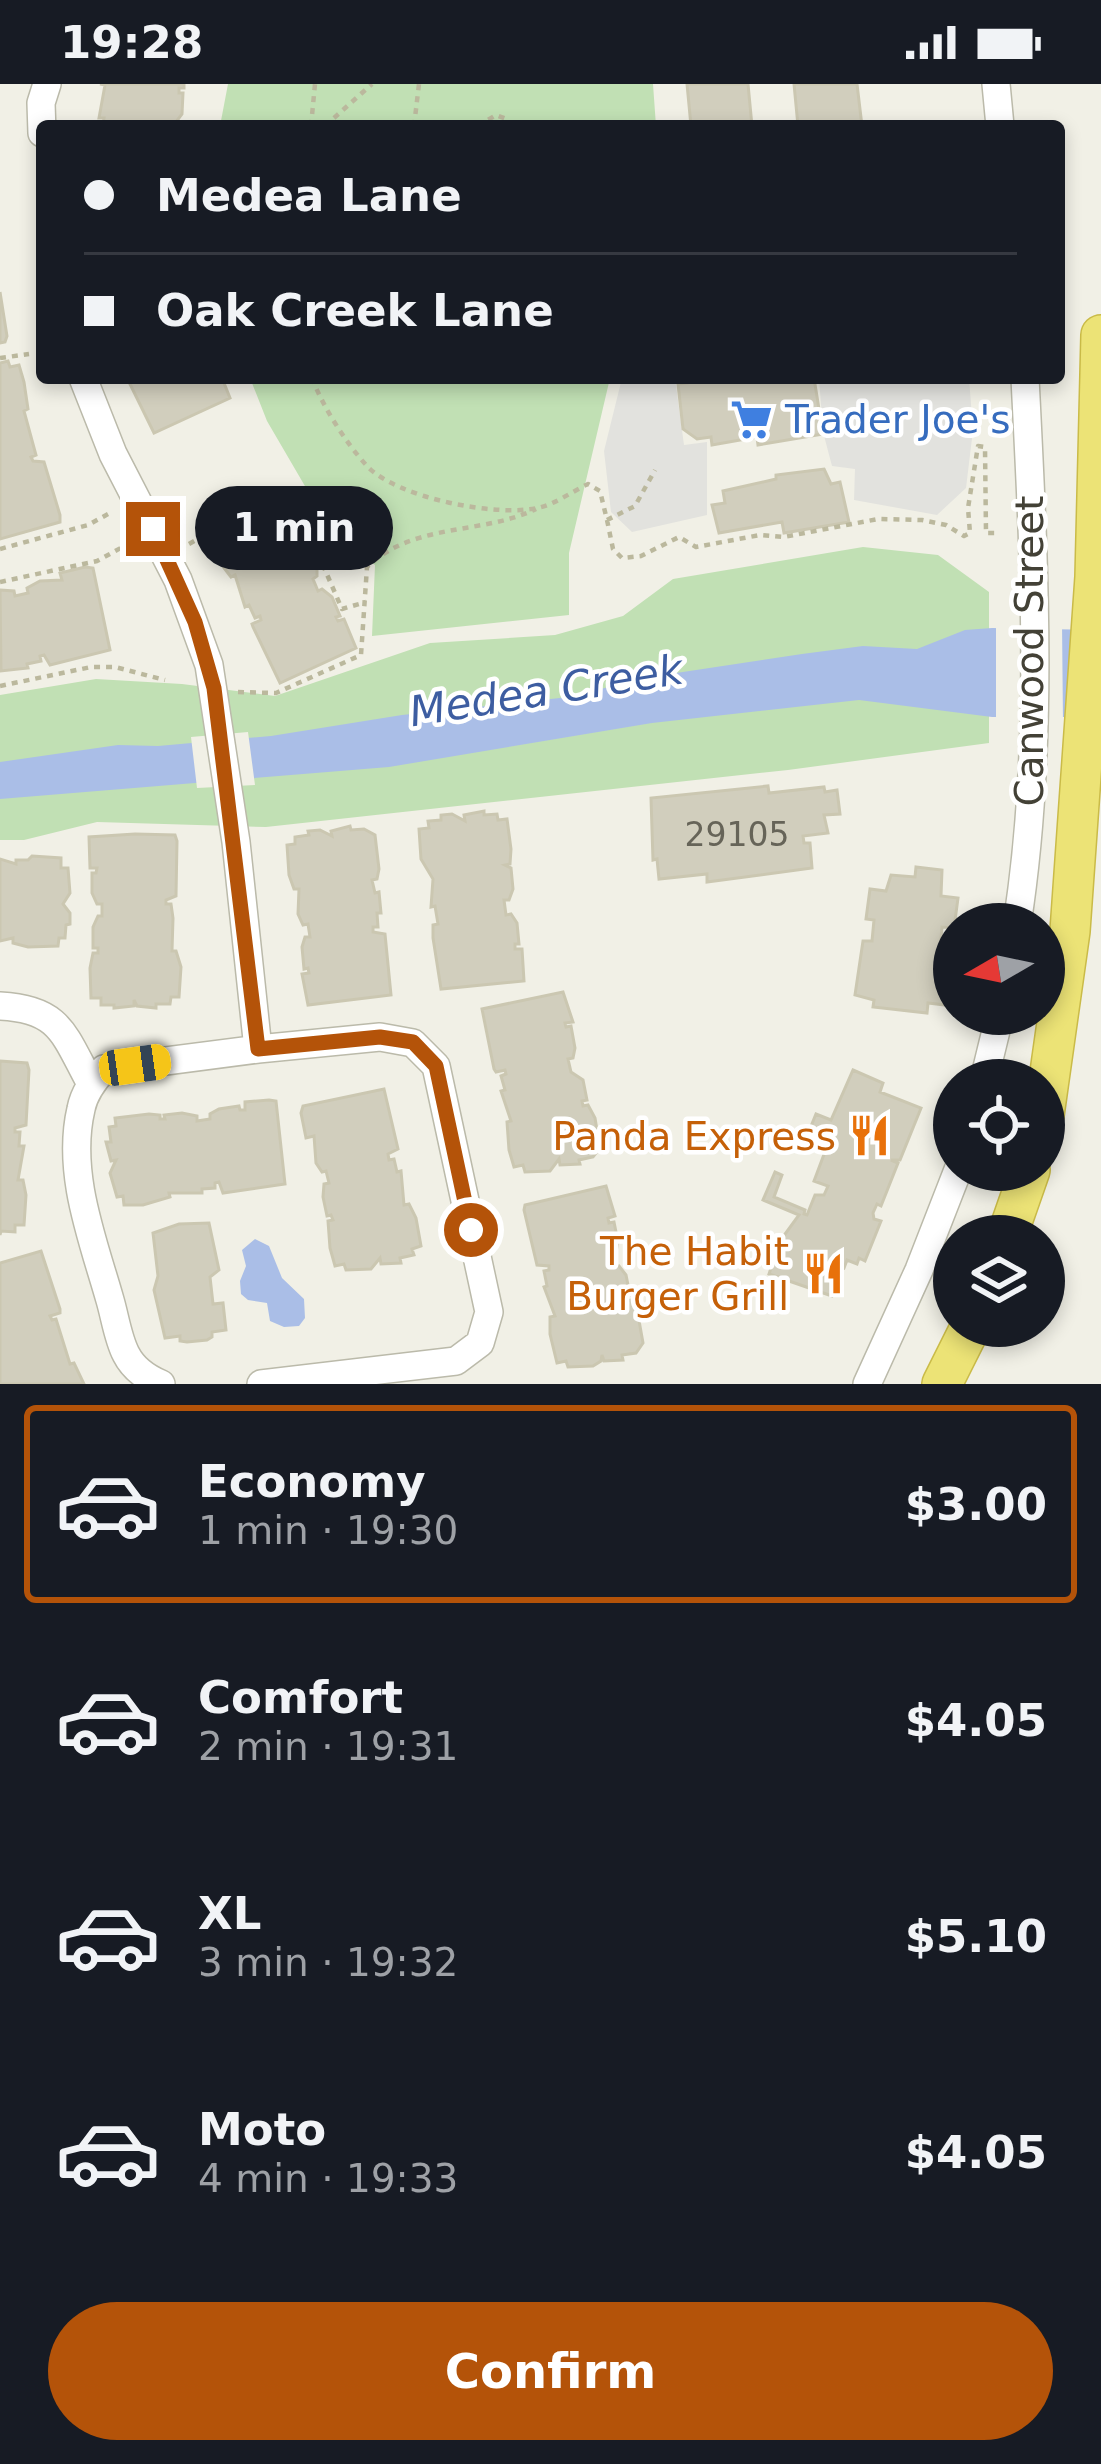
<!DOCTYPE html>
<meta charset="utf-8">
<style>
:root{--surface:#171b24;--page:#20242c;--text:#f1f3f6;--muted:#9ea1a6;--line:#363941;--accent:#b45309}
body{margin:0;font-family:"DejaVu Sans",sans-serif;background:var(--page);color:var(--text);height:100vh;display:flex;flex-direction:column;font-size:45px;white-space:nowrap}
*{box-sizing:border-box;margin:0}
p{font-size:39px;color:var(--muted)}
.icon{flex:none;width:66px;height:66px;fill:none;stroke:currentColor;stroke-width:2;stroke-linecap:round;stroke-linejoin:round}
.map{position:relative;height:1300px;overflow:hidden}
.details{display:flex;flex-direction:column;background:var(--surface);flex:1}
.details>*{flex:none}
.hud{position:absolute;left:36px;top:36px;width:1029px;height:264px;border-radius:12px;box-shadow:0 6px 18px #0003;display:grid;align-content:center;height:264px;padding:0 48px;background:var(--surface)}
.needle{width:78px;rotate:261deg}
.tools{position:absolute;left:933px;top:819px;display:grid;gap:24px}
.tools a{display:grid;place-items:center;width:132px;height:132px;border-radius:50%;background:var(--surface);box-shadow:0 6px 18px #0003;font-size:60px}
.end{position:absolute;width:54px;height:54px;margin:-27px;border:15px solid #b45309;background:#fff;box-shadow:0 0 0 6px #fff}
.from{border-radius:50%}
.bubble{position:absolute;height:84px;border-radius:42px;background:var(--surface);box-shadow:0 6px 18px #0003;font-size:39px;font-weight:800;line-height:84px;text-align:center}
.car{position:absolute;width:36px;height:72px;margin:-36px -18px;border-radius:15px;box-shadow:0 0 9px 3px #0007;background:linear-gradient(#f5c518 24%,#345 0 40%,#f5c518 0 76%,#345 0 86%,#f5c518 0)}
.hud b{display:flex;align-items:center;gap:42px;height:114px;font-size:45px}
.hud b+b{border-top:3px solid var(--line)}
.hud i{width:30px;height:30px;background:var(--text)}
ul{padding:21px 0 0;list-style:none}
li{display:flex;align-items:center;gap:36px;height:198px;margin:0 24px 18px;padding:0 24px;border:6px solid transparent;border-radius:12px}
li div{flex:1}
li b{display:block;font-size:45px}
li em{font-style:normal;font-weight:800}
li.current{border-color:var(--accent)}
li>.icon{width:108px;height:108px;stroke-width:1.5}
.cta{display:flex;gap:24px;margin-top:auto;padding:24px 48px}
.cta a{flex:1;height:138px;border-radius:72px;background:var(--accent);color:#fff;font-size:48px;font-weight:800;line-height:138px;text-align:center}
.status{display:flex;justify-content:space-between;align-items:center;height:84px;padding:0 60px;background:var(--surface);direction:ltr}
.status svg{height:33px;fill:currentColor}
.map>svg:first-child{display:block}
.green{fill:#c1e0b4}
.parking{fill:#e2e2de}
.water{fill:#aabee7}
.pier{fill:#f1f0e6}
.building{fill:#d1cebd;stroke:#cbc7b1;stroke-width:3}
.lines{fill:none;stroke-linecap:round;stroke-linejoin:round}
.minor-casing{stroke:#bbbaaa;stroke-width:30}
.highway-casing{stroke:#cabb48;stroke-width:42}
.path{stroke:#bbb89d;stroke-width:4.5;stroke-dasharray:6 6;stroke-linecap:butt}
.minor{stroke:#fff;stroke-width:27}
.highway{stroke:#ece376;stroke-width:39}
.route{stroke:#b45309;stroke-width:15}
.labels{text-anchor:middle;stroke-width:9;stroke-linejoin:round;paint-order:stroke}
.number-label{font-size:33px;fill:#666458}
.shop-label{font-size:39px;fill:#366cbe;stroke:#fff;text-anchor:start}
.street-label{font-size:39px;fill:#434136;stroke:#fff}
.food-label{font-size:39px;fill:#c56008;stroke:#fff;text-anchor:end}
.water-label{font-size:42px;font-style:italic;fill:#3d5da1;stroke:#fff}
</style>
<div class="status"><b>19:28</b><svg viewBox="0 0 49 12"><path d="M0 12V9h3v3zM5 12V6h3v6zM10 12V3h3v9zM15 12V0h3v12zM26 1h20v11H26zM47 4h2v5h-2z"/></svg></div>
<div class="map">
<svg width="1101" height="1300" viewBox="0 0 1101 1300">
<rect width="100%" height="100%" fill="#f1f0e6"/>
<!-- green -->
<path class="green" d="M228 0H653L656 42H220Z
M250 294H610L569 469V531L372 552 375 481 330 445 267 337Z
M863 463 938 471 989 508V659L788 686 266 743 97 738 24 756H0V611L96 595 182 600 275 612 430 559 555 551 623 532 673 495Z"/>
<!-- parking -->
<path class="parking" d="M622 294H675L684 361 707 358V431L632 448 611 428 604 367Z
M819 294H969L973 346 966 404 937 431 854 416 855 385 832 382 823 348Z"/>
<!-- water -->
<path class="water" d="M992 544 1101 546V633H992L859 616 652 639 389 683 0 715V678L118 661 158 662 271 652 402 631 560 614 663 591 802 570 863 562 917 565 965 546Z
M255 1155 269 1162 282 1194 304 1215 305 1234 299 1242 284 1243 270 1237 267 1219 248 1216 241 1210 240 1197 246 1182 242 1166Z"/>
<!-- pier -->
<path class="pier" d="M996 538 1062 539 1063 639H996Z
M248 648 255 701 197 704 191 653Z"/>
<!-- building -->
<path class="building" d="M100 0H184V4H179V9H183L182 30 173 42H103L104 34H99L105 1Z
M687 0H748L752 42H691Z
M794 0H857L862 42H798Z
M0 208 7 252 5 258 0 259Z
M8 277 10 283 19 281 24 298 28 325 24 327 36 371 31 373 33 377 44 378 60 431V438L0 455V279Z
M127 294H222L230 314 154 349Z
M686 294H814L823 350 758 361 757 353 712 361 711 353 697 355 683 345 678 300 687 299Z
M824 385 831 400 840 398 849 438 784 449 782 438 719 449 712 421 725 419 723 407 776 395V391Z
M279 414 281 420 290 416 299 433 307 458 302 460 304 465 309 463 317 482V492L313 495 318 507 322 505 332 513 340 532 336 533 338 537 344 535 356 564 280 599 253 543 252 540 261 536 260 532 255 534 249 521 245 523 235 491 231 493 221 480 210 453 219 449 215 443 245 427 247 433 251 431 249 426Z
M85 483 93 484 110 566 50 581 44 571 40 572 41 577 27 580 28 584 1 587 0 506 14 507 15 512 28 509 27 504 40 497 62 496 60 489Z
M768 702 769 709 824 703 825 708 837 706 840 730 824 731 828 749 803 752 804 759H810L812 784 707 798V790L659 795 657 775 653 776 651 714Z
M484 727V731L497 730 498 736 507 735 511 765 510 780 505 781 511 784 513 805 509 816H504L506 831 511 830 517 839 519 860H515V865H522L524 897 441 905 433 854V841L438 840 435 822 431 823 433 795 421 775 419 745 429 744 428 737 441 736V731L452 730 465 737 464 731Z
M350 742 351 746 364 745 375 751 379 785 377 795 372 796 375 809 379 808 381 829H377L378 843H373V848L385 850 391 911 308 921 302 890 309 889 308 884 304 885 302 863 305 853H310L308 840 303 841 298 830 299 805H294L289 791 287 761 295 760V753L309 751 308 747 320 746 332 752 331 747Z
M135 750 175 751 177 757 176 812 166 816V820H171L173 834 172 867H176L181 883 179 913H171L170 920H156V924L137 922 134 916V922L114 924V921H101V914H91L90 884 93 869H98V864H93V843L98 832H102V820H97L92 809V789H96L97 784H90L89 753Z
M32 772 61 774V784H68L70 809 63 820 70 829V840L66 841 65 854H59L58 862 28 863 13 859V854L0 857V775L16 780V776H28Z
M916 783 942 786 941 812 958 814 954 844 942 843 940 866 951 867 945 921 928 919 927 929 873 923 874 916 855 911 863 857H872L874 836 866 835 870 805 886 807 891 791 915 793Z
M563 908 573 938 565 939 566 943 571 942 575 964 573 974 568 975 571 988 583 996 587 1016 582 1017 583 1022 588 1021 595 1034 600 1064 593 1073 579 1076 580 1080 560 1081 559 1075 550 1087 525 1088 523 1081 514 1083 509 1066 507 1038 511 1037 501 1007 505 1006 501 992 506 990 505 986 496 988 494 985 482 925Z
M0 977 27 979 29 986 26 1041 15 1044V1048H20L19 1062H24L18 1096H23L26 1111 24 1141H15V1148L1 1147 0 1151Z
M853 986 883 999 880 1008 921 1024 900 1076H891L898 1079 881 1122 877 1120 873 1129 874 1135 881 1137 865 1177 859 1174 857 1180 847 1176 844 1184 838 1182 833 1194 838 1196 832 1212 769 1190 780 1157 799 1131 763 1116 775 1088 782 1091 774 1113 805 1126 804 1130 807 1131 815 1111H824L828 1102 814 1097 826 1065 805 1057 816 1030 831 1036Z
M384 1005 398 1065 388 1070 389 1076 394 1075 397 1088 401 1087 404 1121 409 1120 416 1134 421 1162 412 1165 414 1171 400 1174 401 1179 381 1180 380 1174 371 1185 346 1186 344 1180 335 1182 330 1164 328 1137 333 1136 331 1131 327 1132 323 1113 324 1100 329 1099 326 1087 322 1088 316 1079 314 1052 306 1054 301 1029 303 1022Z
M269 1016 276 1017 285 1100 223 1109 219 1098 215 1099V1104L202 1105V1109H169L170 1113 143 1121H124L123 1112 117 1113 110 1089 116 1076 111 1077 106 1058H111L109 1043 116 1042 115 1034 149 1030 160 1031V1035H165L164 1031 182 1029 197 1032V1037L210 1035V1030L219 1025 239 1022 240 1026H245V1018Z
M606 1102 615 1132 608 1134 609 1139 614 1138 618 1158 616 1168 611 1170 614 1183 619 1182 626 1191 630 1211 625 1212 627 1217 631 1216 638 1231 643 1259 636 1269 622 1271 623 1276 604 1277 602 1271 601 1277 593 1282 568 1283 566 1277 557 1279 550 1250V1233L555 1232 544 1203 547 1202 544 1187 549 1186V1182L537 1181 524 1126 525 1121Z
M209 1139 219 1186 210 1193 213 1220 223 1219 226 1246 212 1248V1253L207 1256 187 1258 180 1257V1252L165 1254 154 1206 158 1192 153 1149 179 1140Z
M41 1167 60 1225V1229L50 1232 52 1236 56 1235 70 1280 74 1279 84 1300H0V1179Z"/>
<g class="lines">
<defs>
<path id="minor" d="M996 0 1000 42
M42 49 41 19 47 0
M83 294 113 370 178 496 209 581 236 758 258 965 104 985C93 997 84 1009 81 1025 66 1089 93 1156 110 1216 115 1233 118 1255 126 1270 133 1284 147 1294 161 1300
M1017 840C1045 660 1034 475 1025 294
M0 922C61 925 64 951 91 1000
M258 965 380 953 413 959 436 982 489 1228 480 1259 456 1277 261 1300
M984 996 1000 930
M867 1300 919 1186 958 1086"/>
<path id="highway" d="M1044 1031 1070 847 1095 493 1101 251
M1007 1152 1030 1086
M942 1300 971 1242"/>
</defs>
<!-- minor casing -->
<use href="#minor" class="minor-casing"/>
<!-- highway casing -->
<use href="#highway" class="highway-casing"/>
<!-- path -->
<path class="path" d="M311 42 315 0
M325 42 372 0
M414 42 419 0
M478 42 496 31 509 36 511 42
M0 274 29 270
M312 294C323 323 346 359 367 382 397 414 496 433 537 424 554 421 573 407 588 400L600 407 607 436 635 422 655 386
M607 436 613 465 622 474 641 472 679 453 696 463 760 451 784 453 878 435 922 436 946 441 964 452 970 449 968 424 978 362 985 363 986 449H999
M189 460 203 452 199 442 277 408 292 410 342 525 366 518
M0 465 88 441 110 429
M0 498 97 477 128 460
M0 602 91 583H115L165 596
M238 608 276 609 361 571 367 483C414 438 482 451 536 425"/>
<!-- minor -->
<use href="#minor" class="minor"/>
<!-- highway -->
<use href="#highway" class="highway"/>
</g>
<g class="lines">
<!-- route -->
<path class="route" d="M153 445 195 538 214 604 258 965 380 953 413 958 436 982 471 1146"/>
</g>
<!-- icons -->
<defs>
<symbol id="supermarket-bare" viewBox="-9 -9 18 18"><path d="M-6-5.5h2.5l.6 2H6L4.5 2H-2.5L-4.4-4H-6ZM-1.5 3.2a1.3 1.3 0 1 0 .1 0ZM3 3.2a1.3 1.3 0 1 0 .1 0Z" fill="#3f7fe0" stroke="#fff" stroke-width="2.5" paint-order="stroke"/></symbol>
<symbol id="restaurant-bare" viewBox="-9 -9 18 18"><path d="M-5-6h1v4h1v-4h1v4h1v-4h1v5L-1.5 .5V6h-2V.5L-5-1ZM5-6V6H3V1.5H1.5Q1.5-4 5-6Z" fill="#e8710a" stroke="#fff" stroke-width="2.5" paint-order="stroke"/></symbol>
</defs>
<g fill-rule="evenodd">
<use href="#supermarket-bare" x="722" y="306" width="59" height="59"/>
<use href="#restaurant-bare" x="840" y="1022" width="59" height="59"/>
<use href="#restaurant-bare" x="794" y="1160" width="59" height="59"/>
</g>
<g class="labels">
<!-- number labels -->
<g class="number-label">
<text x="737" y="762">29105</text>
</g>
<!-- shop labels -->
<g class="shop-label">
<text x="785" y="349">Trader Joe's</text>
</g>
<!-- street labels -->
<g class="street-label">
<text transform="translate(1029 567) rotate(-90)" y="14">Canwood Street</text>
</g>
<!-- food labels -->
<g class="food-label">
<text x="836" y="1066">Panda Express</text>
<text x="789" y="1181">The Habit<tspan x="789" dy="45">Burger Grill</tspan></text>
</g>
<!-- water labels -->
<g class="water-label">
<text transform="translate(546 606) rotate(-9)" y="15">Medea Creek</text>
</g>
</g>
</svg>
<div class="tools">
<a><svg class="needle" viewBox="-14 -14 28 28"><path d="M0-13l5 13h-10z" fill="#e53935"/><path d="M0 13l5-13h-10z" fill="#9ea1a6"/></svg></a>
<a><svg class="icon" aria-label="locate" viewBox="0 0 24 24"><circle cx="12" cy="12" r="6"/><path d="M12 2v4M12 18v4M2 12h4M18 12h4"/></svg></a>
<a><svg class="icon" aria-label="layers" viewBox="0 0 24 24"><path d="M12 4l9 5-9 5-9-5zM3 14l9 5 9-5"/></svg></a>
</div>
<i class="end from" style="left:471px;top:1146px"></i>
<i class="end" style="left:153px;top:445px"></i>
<div class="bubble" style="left:195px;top:402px;width:198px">1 min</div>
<i class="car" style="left:135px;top:981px;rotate:82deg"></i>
<div class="hud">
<b><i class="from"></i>Medea Lane</b>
<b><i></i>Oak Creek Lane</b>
</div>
</div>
<section class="details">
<ul>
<li class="current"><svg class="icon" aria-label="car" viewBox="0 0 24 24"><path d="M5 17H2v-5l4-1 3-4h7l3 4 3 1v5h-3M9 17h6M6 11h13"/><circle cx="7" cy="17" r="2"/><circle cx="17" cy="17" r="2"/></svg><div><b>Economy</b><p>1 min · 19:30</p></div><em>$3.00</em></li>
<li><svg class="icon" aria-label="car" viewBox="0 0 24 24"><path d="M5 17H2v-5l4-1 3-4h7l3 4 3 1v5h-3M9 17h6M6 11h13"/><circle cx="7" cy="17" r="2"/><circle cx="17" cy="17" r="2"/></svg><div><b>Comfort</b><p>2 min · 19:31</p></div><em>$4.05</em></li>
<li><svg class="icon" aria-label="car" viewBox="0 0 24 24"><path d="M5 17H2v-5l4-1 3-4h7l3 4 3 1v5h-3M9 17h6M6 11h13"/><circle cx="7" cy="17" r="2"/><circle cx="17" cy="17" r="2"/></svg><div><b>XL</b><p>3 min · 19:32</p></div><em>$5.10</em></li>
<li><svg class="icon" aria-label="car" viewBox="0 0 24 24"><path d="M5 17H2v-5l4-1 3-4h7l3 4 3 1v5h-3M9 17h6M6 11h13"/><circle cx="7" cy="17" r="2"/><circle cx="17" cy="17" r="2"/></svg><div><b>Moto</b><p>4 min · 19:33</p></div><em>$4.05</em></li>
</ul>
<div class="cta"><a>Confirm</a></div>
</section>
